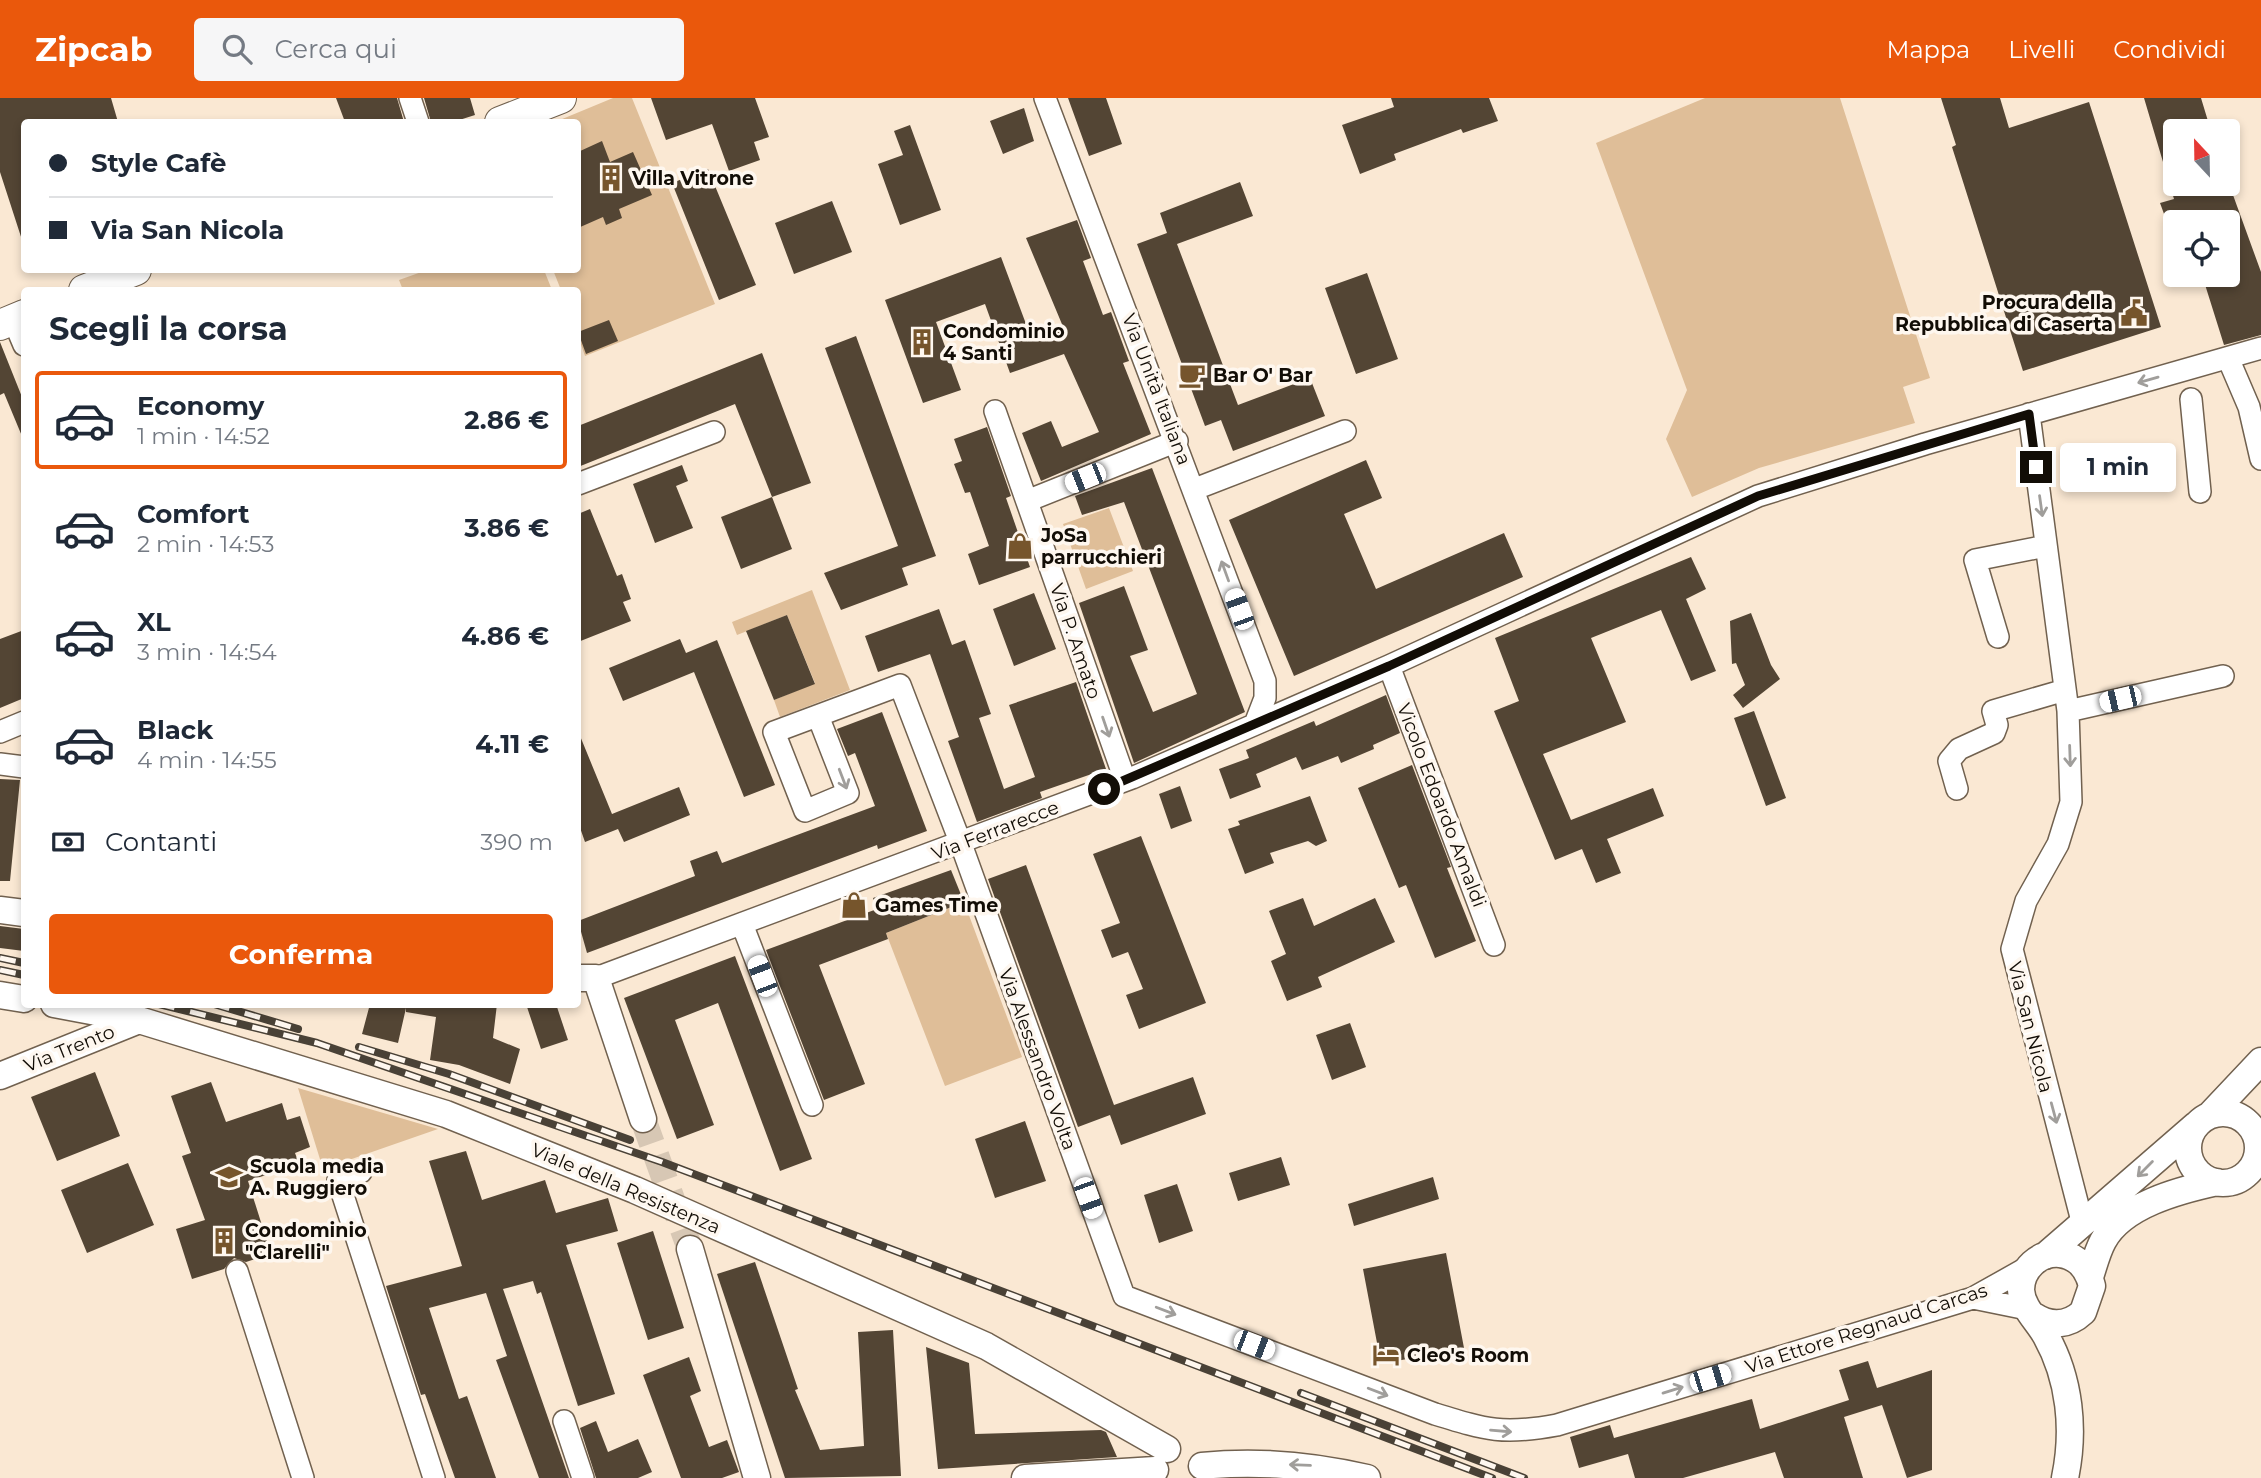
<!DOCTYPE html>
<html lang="it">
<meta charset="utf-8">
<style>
:root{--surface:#fff;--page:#f6f6f7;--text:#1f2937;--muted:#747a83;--line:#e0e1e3;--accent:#ea580c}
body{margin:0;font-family:Montserrat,sans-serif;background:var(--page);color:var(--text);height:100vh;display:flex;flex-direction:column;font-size:26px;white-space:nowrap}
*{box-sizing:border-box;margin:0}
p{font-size:23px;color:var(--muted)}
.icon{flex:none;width:38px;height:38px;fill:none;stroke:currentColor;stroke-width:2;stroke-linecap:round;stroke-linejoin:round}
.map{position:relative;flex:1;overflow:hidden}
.details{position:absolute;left:21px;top:189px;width:560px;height:721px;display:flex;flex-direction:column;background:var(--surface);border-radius:7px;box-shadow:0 4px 10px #0003}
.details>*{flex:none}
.banner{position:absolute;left:21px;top:21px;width:560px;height:154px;border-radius:7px;box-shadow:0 4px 10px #0003;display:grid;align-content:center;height:154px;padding:0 28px;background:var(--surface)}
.needle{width:46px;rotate:338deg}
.controls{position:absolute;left:2163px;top:21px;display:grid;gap:14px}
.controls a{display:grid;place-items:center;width:77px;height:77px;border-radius:7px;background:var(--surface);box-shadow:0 4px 10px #0003;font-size:35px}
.end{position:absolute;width:32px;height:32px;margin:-16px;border:9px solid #120d06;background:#fff;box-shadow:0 0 0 4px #fff}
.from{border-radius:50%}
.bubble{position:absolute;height:49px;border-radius:7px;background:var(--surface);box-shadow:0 4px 10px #0003;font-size:23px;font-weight:700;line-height:49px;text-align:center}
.car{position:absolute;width:21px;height:42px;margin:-21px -10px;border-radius:9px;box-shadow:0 0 5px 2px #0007;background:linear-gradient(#fff 24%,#345 0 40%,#fff 0 76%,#345 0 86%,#fff 0)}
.banner b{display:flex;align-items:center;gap:24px;height:66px;font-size:26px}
.banner b+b{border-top:2px solid var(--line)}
.banner i{width:18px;height:18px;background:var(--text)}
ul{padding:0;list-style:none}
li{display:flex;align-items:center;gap:21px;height:98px;margin:0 14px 10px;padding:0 14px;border:4px solid transparent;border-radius:7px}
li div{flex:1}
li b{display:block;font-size:26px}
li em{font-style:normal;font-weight:700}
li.selected{border-color:var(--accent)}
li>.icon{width:63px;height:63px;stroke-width:1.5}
h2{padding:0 28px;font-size:32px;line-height:84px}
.pay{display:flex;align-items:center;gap:18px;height:77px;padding:0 28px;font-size:26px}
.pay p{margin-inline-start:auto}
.button{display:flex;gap:14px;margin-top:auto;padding:14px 28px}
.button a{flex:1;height:80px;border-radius:7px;background:var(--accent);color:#fff;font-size:28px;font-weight:700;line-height:80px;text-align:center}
header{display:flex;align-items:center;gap:42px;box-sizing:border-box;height:98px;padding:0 35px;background:var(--accent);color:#fff}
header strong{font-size:33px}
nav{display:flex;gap:38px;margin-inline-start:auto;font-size:24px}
.search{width:490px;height:63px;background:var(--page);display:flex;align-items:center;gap:18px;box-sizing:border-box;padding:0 24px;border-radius:7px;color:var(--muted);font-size:26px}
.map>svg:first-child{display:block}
.green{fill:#dfbe98}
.building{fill:#534534}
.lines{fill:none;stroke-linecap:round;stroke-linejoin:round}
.tertiary-tunnel{stroke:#d7c7b4;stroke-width:26;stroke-dasharray:26 13;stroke-linecap:butt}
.minor-casing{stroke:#71614f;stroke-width:24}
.tertiary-casing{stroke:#71614f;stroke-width:29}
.secondary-casing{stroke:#71614f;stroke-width:32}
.minor{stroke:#fff;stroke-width:21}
.tertiary{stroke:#fff;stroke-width:26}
.secondary{stroke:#fff;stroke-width:30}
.rail-casing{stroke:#494136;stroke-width:8}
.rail{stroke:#fef7ef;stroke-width:5;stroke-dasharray:16;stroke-linecap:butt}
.oneway{stroke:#a09e9b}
.route{stroke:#120d06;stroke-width:9}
.labels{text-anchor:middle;stroke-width:7;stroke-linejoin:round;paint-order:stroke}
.poi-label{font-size:19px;font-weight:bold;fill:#120d06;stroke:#fef7ef;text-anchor:start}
.street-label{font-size:19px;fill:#120d06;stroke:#fef7ef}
</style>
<header>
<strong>Zipcab</strong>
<div class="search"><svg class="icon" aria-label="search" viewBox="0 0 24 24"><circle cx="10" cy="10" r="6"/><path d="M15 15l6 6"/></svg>Cerca qui</div>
<nav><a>Mappa</a><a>Livelli</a><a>Condividi</a></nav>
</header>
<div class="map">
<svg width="2261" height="1380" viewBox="0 0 2261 1380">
<rect width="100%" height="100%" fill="#fae8d3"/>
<!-- green -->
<path class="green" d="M613 0H632L715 206 585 258 578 238V192H561L553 172H578V24H555Z
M1705 0H1840L1930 280 1903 289 1915 325 1759 370 1692 399 1666 341 1687 292 1596 45Z
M427 172H483L485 175 493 172H544L552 192H403L399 182Z
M1109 410 1133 473 1086 491 1063 426Z
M812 492 850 592 780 619 774 602 815 585 787 517 737 537 732 524Z
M964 804 1022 959 945 988 886 835Z
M298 990 438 1031 323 1071Z"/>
<!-- building -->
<path class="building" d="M0 0H111L118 24H24L23 145 0 74Z
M336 0H397L404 24H345Z
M424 0H470L475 17 453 24H431Z
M651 0H755L769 39 754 44 760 62 729 73 712 26 666 42Z
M1068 0H1106L1122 46 1089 58Z
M1391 0H1489L1498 23 1463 35 1461 31 1394 56 1396 62 1360 76 1342 27 1394 9Z
M1941 0H2000L2009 30 2089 4 2161 229 2023 273 1952 49 1956 47Z
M2144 0H2201L2211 33H2175V86H2229L2261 174V237L2224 247 2202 177H2228V124H2167L2160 105 2174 101Z
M1024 10 1034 43 1003 56 990 23Z
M910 27 941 112 900 127 878 66 903 57 894 33Z
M602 43 610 64 633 54 652 97 619 111 622 120 606 127 603 119 578 130V54Z
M708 71 756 187 719 202 672 85Z
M1240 84 1253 118 1177 146 1238 307 1310 280 1325 318 1233 353 1221 322 1205 328 1137 146 1167 135 1160 115Z
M832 103 852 154 794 176 775 125Z
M1077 122 1091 160 1083 163 1103 217 1111 214 1129 263 1123 265 1151 336 1041 383 1022 335 1051 323 1062 349 1099 334 1064 256 1010 275 985 206 936 224 961 292 923 305 885 202 1001 159 1032 242 1064 231 1026 140Z
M1367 175 1398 261 1356 276 1325 190Z
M609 222 618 243 586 256 578 234Z
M856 238 936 458 902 470 908 487 841 512 824 475 898 448 825 250Z
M0 244 24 304V343L4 295 0 297Z
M762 255 811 385 772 399 735 306 578 369V328Z
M987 329 1011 398 1006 400 1030 469 979 487 968 456 989 448 970 394 965 395 954 366 962 363 954 341Z
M1366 362 1382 400 1344 416 1376 491 1504 435 1523 479 1294 578 1229 422Z
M682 367 688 383 676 388 693 430 655 445 633 386Z
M1152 370 1245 614 1134 665 1079 505 1124 488 1148 552 1130 558 1153 614 1197 596 1124 404 1082 417 1075 398Z
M772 399 792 451 741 471 721 419Z
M590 411 617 478 622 476 631 501 623 504 631 523 578 544V416Z
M1691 459 1706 491 1686 501 1716 573 1691 583 1661 512 1591 540 1626 624 1543 656 1571 722 1653 690 1664 718 1607 741 1621 775 1596 785 1582 751 1555 762 1494 613 1519 603 1495 540Z
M1034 495 1056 551 1014 568 993 511Z
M939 511 952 547 965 542 991 616 979 620 1004 691 1035 679 1009 607 1076 584 1106 671 1040 694 1042 700 977 724 948 643 959 639 930 556 878 574 865 538Z
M1751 515 1771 567 1780 581 1743 610 1733 597 1745 587 1736 565 1732 566 1730 523Z
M787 517 815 586 774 602 746 533Z
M24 532V600L0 610V541Z
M680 541 686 555 717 542 775 687 744 699 694 574 623 603 609 570Z
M1386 597 1400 635 1373 647 1374 651 1341 665 1338 658 1302 672 1296 659 1256 676 1261 689 1230 701 1219 671 1249 660 1246 652 1314 623 1316 628Z
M1754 613 1786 700 1766 708 1734 620Z
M882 614 927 733 878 751 877 747 587 855 578 823 695 778 690 763 717 753 722 765 875 708 855 655 848 658 837 631Z
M578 633 612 716 679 689 690 717 624 744 618 731 585 744 578 724Z
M1412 667 1451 769 1447 770 1476 843 1435 860 1406 787 1399 790 1358 690Z
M0 681 20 682 10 783H0Z
M1180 688 1192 723 1171 731 1159 696Z
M1310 698 1327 743 1316 748 1308 743 1270 755 1274 765 1245 776 1228 731 1240 727 1238 723Z
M1141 738 1206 905 1139 931 1126 897 1143 891 1128 854 1112 860 1101 832 1120 825 1093 756Z
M1026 767 1114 1007 1193 979 1206 1016 1121 1047 1110 1017 1078 1029 988 781Z
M951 772 964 804 886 835 888 841 819 867 865 986 824 1002 766 852 877 811 873 800Z
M1303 800 1314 828 1375 800 1395 844 1318 879 1322 889 1287 903 1271 863 1286 856 1269 813Z
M0 828 24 831V853L0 850Z
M735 858 812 1061 780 1073 718 905 675 922 714 1027 677 1041 624 900Z
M370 906H497L493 940 520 951 510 986 459 967 430 962 436 919 406 914V910L398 945 362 936Z
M535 906H556L568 942 541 951 527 909Z
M1350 925 1366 969 1332 982 1316 937Z
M95 974 120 1038 57 1063 31 999Z
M211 984 226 1024 282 1005 287 1022 300 1018 310 1049 295 1055 299 1066 248 1083 271 1156 246 1164 234 1160 224 1171 192 1181 176 1131 205 1122 182 1058 191 1055 171 998Z
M1025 1023 1046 1083 995 1100 975 1041Z
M466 1053 482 1102 545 1082 556 1115 608 1100 618 1133 566 1147 615 1296 578 1308 541 1194 537 1196 533 1183 503 1191 569 1380H539L496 1262 507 1258 486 1195 429 1210 459 1301 467 1298 496 1380H455L425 1296 421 1297 386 1188 462 1168 429 1063Z
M1281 1059 1290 1087 1238 1103 1229 1075Z
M128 1065 154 1127 87 1155 61 1092Z
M1433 1079 1439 1101 1354 1128 1348 1106Z
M1177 1086 1193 1133 1159 1145 1144 1097Z
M653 1133 684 1230 648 1242 617 1145Z
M1446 1155 1464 1250 1381 1266 1363 1171Z
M755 1164 798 1291 795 1292 820 1352 864 1348 858 1234 893 1232 901 1378 785 1380 717 1176Z
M926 1249 969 1265 975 1336 1101 1332 1106 1334 1117 1359 938 1371Z
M689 1259 701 1293 690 1298 709 1349 727 1342 739 1374 722 1380H681L643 1277Z
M1868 1263 1877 1290 1932 1272V1372L1907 1380 1882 1307 1844 1319 1863 1380H1784L1775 1354 1683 1380H1635L1628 1356 1579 1370 1570 1339 1610 1327 1614 1340 1752 1301 1760 1331 1849 1302 1839 1272Z
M596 1323 608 1354 638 1341 652 1374 638 1380H596L580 1330Z"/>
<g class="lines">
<!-- tertiary-tunnel -->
<path class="tertiary-tunnel" d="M643 1021 690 1151"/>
<defs>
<path id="minor" d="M410 0 418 24
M1045 0 1265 583V600L1255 626
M13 221 24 247
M2228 260 2249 309 2261 361
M2191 301 2200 394
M995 313 1125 682
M2029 316 2068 613 2071 704 2058 746 2026 803 2012 851 2083 1127
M578 386 714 334
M1195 391 1345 333
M1027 403 1177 343
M1998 539 1975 462 2046 448
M1389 568 1494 847
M2068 613 2223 578
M818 618 848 695 805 713 774 634 900 587 961 746 1124 1198 1435 1316C1487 1332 1503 1337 1557 1327L1973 1200 2030 1168
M0 634 24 624
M0 666 24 669
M1957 691 1949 663 1959 651 1994 635 1997 627 1993 613 2065 592
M742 826 812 1007
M596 880 1132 680 1389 568 1758 398 1925 346 2261 250
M361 1074 338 1082 434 1380
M237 1173 303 1380
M1973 1200 2027 1211
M564 1323 583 1380"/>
<path id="tertiary" d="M0 812 24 815
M578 880H596L643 1021
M0 897 24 901
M54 906 139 922 446 1016 635 1092 986 1248 1167 1351
M0 978 139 922
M2188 1050a35 35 0 1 1 70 0a35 35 0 1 1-70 0Z
M2211 1016 2261 963
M690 1151 757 1380
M2045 1158 2196 1027
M2090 1179C2094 1167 2097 1154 2103 1143 2122 1107 2180 1092 2217 1084
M2034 1218C2051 1229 2068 1228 2083 1214L2092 1188C2088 1171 2078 1158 2060 1156 2039 1154 2021 1171 2021 1192 2022 1210 2038 1223 2046 1238 2070 1281 2075 1332 2065 1380
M1202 1368C1259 1362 1311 1367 1367 1380
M1025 1380 1155 1372"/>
<path id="secondary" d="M500 24 561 0
M84 192 136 172
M0 227 24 217"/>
</defs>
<!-- minor casing -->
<use href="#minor" class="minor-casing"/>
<!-- tertiary casing -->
<use href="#tertiary" class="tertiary-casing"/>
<!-- secondary casing -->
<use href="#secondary" class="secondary-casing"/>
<!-- minor -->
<use href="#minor" class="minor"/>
<!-- tertiary -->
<use href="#tertiary" class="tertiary"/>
<!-- secondary -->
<use href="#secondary" class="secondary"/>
<defs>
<path id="rail" d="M0 860 24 865
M0 872 24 877
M159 906 317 945 662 1064 1492 1380
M214 906 298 931
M359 949 449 976 630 1042
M1301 1295 1524 1380"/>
</defs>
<!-- rail casing -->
<use href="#rail" class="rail-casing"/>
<!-- rail -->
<use href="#rail" class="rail"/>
</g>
<!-- one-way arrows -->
<defs><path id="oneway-shaft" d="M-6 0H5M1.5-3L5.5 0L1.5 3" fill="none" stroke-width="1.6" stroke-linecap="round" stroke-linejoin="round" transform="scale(1.75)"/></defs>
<g class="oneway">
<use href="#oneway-shaft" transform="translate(2148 282) rotate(164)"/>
<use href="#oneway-shaft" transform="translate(2041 408) rotate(82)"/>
<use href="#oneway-shaft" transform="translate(1225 473) rotate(-110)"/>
<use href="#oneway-shaft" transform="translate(1106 629) rotate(71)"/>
<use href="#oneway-shaft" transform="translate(2070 658) rotate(88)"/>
<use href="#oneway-shaft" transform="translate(843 681) rotate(69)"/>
<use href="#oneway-shaft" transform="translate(2054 1015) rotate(75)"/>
<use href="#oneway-shaft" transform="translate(2145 1071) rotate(135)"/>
<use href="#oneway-shaft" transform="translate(1166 1213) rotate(21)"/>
<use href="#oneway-shaft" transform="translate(1673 1292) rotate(-17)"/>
<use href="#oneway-shaft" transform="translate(1378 1294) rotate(21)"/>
<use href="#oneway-shaft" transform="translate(1501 1333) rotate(5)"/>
<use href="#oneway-shaft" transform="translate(1300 1367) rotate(-178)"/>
</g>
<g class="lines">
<!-- route -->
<path class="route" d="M1104 691 1389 568 1758 398 2029 316 2036 369"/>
</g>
<!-- icons -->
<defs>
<symbol id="building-bare" viewBox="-9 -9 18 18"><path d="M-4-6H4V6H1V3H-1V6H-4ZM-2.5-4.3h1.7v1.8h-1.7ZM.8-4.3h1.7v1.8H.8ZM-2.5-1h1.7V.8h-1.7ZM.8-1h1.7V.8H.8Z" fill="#76552c" stroke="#fef7ef" stroke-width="2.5" paint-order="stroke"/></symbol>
<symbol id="civic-bare" viewBox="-9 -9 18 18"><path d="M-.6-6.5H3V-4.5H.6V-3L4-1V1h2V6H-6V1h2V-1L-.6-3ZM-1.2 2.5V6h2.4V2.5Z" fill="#76552c" stroke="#fef7ef" stroke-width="2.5" paint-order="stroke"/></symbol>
<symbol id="cafe-bare" viewBox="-9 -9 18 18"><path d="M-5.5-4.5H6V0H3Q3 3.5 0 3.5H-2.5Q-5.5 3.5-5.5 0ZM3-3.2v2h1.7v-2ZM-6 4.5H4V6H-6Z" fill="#76552c" stroke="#fef7ef" stroke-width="2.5" paint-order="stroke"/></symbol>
<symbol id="shop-bare" viewBox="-9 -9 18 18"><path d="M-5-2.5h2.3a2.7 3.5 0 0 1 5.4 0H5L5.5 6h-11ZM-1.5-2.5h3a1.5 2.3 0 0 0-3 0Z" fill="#76552c" stroke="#fef7ef" stroke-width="2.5" paint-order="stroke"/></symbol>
<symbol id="school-bare" viewBox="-9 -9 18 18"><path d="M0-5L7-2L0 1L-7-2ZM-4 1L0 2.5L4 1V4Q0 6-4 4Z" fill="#76552c" stroke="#fef7ef" stroke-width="2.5" paint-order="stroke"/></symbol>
<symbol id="hotel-bare" viewBox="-9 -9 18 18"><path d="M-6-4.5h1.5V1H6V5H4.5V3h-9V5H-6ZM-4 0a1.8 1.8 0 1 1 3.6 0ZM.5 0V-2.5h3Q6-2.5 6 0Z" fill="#76552c" stroke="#fef7ef" stroke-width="2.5" paint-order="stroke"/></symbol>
</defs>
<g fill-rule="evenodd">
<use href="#building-bare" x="592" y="61" width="38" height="38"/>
<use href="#civic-bare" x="2115" y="196" width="38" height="38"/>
<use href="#building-bare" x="903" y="225" width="38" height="38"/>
<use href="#cafe-bare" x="1173" y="258" width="38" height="38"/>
<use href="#shop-bare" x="1001" y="429" width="38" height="38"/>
<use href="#shop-bare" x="835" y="788" width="38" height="38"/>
<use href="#school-bare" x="210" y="1060" width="38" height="38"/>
<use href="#building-bare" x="205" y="1124" width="38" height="38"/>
<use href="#hotel-bare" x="1367" y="1238" width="38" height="38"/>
</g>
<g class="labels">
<!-- poi labels -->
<g class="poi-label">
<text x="632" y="87">Villa Vitrone</text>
<text x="2113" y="211" text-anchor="end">Procura della<tspan x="2113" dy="22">Repubblica di Caserta</tspan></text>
<text x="943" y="240">Condominio<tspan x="943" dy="22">4 Santi</tspan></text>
<text x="1213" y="284">Bar O' Bar</text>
<text x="1041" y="444">JoSa<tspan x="1041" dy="22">parrucchieri</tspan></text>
<text x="875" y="814">Games Time</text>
<text x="250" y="1075">Scuola media<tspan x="250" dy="22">A. Ruggiero</tspan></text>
<text x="245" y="1139">Condominio<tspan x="245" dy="22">"Clarelli"</tspan></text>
<text x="1407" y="1264">Cleo's Room</text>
</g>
<!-- street labels -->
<g class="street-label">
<text transform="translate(1157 291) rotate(69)" y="7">Via Unità Italiana</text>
<text transform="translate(1076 543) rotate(71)" y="7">Via P. Amato</text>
<text transform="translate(1442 707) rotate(69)" y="7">Vicolo Edoardo Amaldi</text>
<text transform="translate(995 732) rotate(-21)" y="7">Via Ferrarecce</text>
<text transform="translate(2031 929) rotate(76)" y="7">Via San Nicola</text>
<text transform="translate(69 950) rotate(-22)" y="7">Via Trento</text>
<text transform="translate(1038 961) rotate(70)" y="7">Via Alessandro Volta</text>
<text transform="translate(626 1090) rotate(23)" y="7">Viale della Resistenza</text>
<text transform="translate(1866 1230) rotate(-18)" y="7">Via Ettore Regnaud Carcas</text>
</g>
</g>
</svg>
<div class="controls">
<a><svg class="needle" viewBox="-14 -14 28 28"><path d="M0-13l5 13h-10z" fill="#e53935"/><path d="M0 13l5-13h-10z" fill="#747a83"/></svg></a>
<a><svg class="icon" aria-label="locate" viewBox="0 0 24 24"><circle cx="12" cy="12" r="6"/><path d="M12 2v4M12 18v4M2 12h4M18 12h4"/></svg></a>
</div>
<i class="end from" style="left:1104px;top:691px"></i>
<i class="end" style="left:2036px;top:369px"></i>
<div class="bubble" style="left:2060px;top:345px;width:116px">1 min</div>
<i class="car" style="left:1085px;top:380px;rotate:248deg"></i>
<i class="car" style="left:1239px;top:511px;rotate:340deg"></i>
<i class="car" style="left:2120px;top:601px;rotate:257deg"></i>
<i class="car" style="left:762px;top:878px;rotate:339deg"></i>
<i class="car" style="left:1088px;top:1100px;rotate:160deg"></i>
<i class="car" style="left:1254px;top:1247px;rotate:111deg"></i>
<i class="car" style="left:1710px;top:1280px;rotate:73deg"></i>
<div class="banner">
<b><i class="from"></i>Style Cafè</b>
<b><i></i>Via San Nicola</b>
</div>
<section class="details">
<h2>Scegli la corsa</h2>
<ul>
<li class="selected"><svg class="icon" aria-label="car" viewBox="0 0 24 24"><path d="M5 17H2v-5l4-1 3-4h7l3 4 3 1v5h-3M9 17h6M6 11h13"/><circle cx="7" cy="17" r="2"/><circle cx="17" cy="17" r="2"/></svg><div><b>Economy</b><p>1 min · 14:52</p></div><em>2.86 €</em></li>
<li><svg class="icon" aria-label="car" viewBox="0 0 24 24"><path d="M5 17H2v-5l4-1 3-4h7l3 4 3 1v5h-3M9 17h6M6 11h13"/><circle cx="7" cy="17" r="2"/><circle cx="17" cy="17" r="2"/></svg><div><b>Comfort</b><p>2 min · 14:53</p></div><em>3.86 €</em></li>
<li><svg class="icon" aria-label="car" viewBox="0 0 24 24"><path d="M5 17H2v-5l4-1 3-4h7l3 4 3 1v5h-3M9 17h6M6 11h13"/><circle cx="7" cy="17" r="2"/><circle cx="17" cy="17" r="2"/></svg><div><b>XL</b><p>3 min · 14:54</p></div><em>4.86 €</em></li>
<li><svg class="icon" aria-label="car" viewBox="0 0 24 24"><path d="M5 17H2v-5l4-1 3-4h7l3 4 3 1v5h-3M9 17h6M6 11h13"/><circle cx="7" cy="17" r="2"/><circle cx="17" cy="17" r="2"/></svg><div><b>Black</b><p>4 min · 14:55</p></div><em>4.11 €</em></li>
</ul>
<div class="pay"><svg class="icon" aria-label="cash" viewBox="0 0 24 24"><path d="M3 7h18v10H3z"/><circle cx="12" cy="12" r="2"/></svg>Contanti<p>390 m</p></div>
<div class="button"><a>Conferma</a></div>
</section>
</div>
